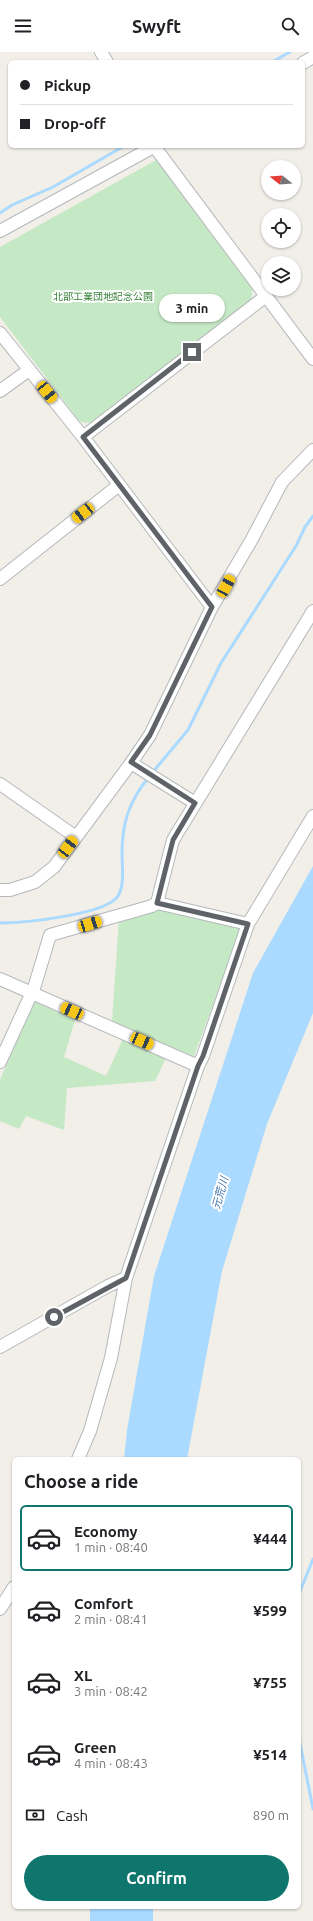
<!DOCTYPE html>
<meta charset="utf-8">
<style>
:root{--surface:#fff;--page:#f2f2f2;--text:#202124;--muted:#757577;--line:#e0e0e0;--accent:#0f766e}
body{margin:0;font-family:Ubuntu,"Noto Sans JP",sans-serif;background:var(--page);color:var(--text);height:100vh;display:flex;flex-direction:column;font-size:15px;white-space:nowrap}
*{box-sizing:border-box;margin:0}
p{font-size:13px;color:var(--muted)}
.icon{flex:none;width:22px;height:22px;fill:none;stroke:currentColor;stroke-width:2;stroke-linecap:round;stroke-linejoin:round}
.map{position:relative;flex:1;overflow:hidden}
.drawer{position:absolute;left:12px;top:1405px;width:289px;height:452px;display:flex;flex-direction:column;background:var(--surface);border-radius:6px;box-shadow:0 1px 3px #0004}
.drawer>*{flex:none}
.top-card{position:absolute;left:8px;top:8px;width:297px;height:88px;border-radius:6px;box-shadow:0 1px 3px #0004;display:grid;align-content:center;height:88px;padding:0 12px;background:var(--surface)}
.needle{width:26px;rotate:287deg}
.tools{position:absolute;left:261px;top:108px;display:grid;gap:8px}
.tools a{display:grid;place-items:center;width:40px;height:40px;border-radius:50%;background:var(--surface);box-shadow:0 1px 3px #0004;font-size:20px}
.end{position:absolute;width:18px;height:18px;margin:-9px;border:5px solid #5f6368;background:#fff;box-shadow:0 0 0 2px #fff}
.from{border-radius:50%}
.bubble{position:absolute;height:28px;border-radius:14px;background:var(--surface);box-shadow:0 1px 3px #0004;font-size:13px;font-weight:700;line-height:28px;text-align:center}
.car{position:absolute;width:12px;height:24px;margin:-12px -6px;border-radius:5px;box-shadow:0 0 3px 1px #0007;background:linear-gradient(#f5c518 24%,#345 0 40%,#f5c518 0 76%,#345 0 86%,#f5c518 0)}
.top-card b{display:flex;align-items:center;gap:14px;height:38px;font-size:15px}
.top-card b+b{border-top:1px solid var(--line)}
.top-card i{width:10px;height:10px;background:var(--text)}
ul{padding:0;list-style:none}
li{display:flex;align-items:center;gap:12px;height:66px;margin:0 8px 6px;padding:0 4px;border:2px solid transparent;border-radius:6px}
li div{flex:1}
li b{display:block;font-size:15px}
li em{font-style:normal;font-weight:700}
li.selected{border-color:var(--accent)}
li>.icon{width:36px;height:36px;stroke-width:1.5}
h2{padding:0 12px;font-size:18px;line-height:48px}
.pay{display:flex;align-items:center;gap:10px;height:44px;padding:0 12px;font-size:15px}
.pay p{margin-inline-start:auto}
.primary-button{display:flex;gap:8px;margin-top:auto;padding:8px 12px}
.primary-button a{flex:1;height:46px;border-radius:24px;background:var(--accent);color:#fff;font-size:16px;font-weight:700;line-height:46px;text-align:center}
header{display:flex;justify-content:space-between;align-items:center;height:52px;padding:0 12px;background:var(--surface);font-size:18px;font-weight:700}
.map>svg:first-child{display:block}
.green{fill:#c5e8c5}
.water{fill:#aadaff}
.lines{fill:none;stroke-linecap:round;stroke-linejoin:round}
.stream{stroke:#aadaff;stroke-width:3}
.minor-casing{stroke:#b5b8bc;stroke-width:14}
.minor{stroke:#fff;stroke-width:12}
.route{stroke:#5f6368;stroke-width:5}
.labels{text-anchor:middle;stroke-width:4;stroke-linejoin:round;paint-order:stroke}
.park-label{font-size:10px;fill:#348238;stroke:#fff}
.water-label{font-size:11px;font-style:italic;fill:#4174aa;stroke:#fff}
</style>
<header><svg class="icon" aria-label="menu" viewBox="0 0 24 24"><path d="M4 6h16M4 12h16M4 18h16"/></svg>Swyft<svg class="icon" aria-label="search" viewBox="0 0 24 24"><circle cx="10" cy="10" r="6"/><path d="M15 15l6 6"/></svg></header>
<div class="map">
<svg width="313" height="1869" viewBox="0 0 313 1869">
<rect width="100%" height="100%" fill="#f1efe8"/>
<!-- green -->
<path class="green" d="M158 107 253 236 251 247 91 371 80 370 0 265V195Z
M163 856 242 874 194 1004 171 995 155 1029 67 1036 64 1078 26 1064 19 1077 0 1069V1028L33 949 75 968 64 1005 106 1024 122 989 112 970 119 867Z"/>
<!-- water -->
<path class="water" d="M313 814V961L267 1072 222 1219 187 1407H124L127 1378 154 1224 253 921Z
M90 1855H153V1869H90Z"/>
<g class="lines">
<!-- stream -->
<path class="stream" d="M272 10 290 0
M0 161 12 153 53 135 124 94
M152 721 188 678 221 611 296 494 305 475 313 464
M0 871C22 871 106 863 118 844 125 832 122 815 122 802 122 771 129 749 149 725
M299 1542 313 1507
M299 1686 313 1757"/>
<defs>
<path id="minor" d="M101 0 107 10
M303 11 313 5
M154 94 313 307
M0 179 155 94
M0 281 83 385 212 555
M0 339 29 318
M83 385 266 244
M0 527 119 433
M131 711 195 751
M0 732 76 785
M0 838H10L35 830 54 815 131 711 150 683 212 555 252 487 282 430 313 398
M157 851 248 872
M0 927 198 1014
M0 1010 34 936 50 883 152 854 157 851 173 788 313 559
M0 1295 108 1234 126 1226
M78 1407 90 1379 111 1306 126 1226 198 1014 203 1004 248 872 313 764
M0 1557 14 1535"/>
</defs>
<!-- minor casing -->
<use href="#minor" class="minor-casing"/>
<!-- minor -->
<use href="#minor" class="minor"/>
</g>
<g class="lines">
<!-- route -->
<path class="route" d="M54 1265 126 1226 198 1014 203 1004 248 872 157 851 173 788 195 751 131 710 150 683 212 555 83 385 192 300"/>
</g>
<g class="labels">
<!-- park labels -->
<g class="park-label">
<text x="103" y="248">北部工業団地記念公園</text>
</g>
<!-- water labels -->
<g class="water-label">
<text transform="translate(220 1141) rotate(-74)" y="4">元荒川</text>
</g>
</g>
</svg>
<div class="tools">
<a><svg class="needle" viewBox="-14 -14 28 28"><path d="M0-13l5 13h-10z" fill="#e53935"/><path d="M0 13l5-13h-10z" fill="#757577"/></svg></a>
<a><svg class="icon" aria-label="locate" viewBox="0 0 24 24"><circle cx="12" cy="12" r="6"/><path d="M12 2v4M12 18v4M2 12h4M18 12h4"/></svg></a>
<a><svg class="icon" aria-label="layers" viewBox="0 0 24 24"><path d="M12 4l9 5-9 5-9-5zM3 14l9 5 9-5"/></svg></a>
</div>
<i class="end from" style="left:54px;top:1265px"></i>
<i class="end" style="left:192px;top:300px"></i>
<div class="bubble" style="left:159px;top:242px;width:66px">3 min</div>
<i class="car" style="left:47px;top:340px;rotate:141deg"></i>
<i class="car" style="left:83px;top:461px;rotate:232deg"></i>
<i class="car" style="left:226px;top:534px;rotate:29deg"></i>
<i class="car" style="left:68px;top:795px;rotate:37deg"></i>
<i class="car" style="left:90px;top:872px;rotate:73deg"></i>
<i class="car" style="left:72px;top:959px;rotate:294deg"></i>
<i class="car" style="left:142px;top:989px;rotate:114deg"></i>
<div class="top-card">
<b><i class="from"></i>Pickup</b>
<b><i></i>Drop-off</b>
</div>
<section class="drawer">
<h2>Choose a ride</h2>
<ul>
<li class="selected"><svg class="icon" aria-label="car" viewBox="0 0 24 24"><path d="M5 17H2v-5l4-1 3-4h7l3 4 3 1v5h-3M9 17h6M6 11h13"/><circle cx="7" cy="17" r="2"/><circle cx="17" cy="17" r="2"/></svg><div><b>Economy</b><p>1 min · 08:40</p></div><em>¥444</em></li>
<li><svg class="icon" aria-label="car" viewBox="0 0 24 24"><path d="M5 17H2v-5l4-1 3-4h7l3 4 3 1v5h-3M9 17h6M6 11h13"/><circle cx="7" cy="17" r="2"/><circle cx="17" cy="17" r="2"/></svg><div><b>Comfort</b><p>2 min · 08:41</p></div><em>¥599</em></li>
<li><svg class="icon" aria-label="car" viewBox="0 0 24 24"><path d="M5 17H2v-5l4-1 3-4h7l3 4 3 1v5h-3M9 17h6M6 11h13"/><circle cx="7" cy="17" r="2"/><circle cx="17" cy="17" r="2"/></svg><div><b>XL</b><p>3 min · 08:42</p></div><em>¥755</em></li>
<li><svg class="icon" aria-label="car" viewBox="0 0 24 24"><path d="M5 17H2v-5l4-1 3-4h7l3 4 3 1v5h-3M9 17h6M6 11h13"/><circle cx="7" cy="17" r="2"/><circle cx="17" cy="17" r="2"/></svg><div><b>Green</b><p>4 min · 08:43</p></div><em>¥514</em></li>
</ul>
<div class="pay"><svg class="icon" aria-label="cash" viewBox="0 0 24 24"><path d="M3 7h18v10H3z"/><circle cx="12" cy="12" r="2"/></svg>Cash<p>890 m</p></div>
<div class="primary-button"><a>Confirm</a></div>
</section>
</div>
